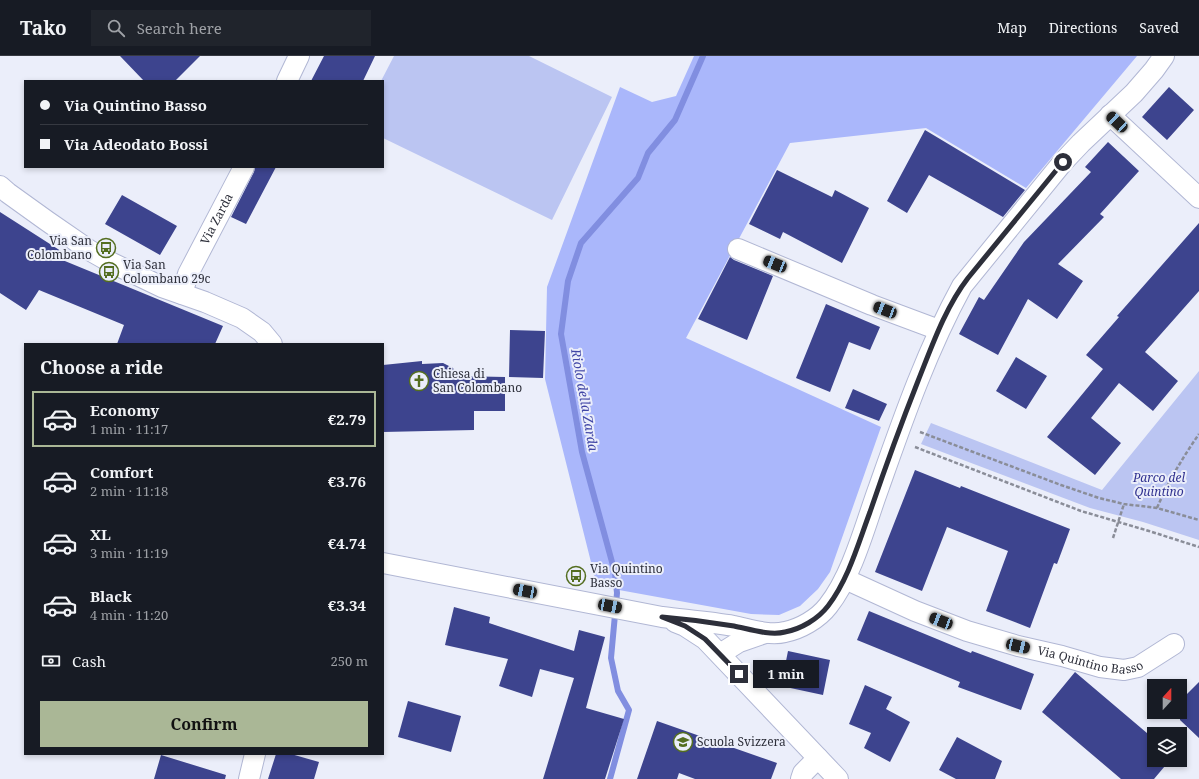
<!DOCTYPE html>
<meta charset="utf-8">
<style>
:root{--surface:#171b24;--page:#20242c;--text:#f1f3f6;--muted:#9ea1a6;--line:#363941;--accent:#aab796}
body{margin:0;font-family:"Noto Serif",serif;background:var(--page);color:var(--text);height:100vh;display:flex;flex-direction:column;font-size:15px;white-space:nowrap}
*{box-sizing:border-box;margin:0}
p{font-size:13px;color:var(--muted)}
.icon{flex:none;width:22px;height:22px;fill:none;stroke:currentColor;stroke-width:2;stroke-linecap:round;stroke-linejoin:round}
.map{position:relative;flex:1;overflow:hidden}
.panel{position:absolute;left:24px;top:287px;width:360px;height:412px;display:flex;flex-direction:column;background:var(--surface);border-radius:0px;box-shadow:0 2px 6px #0003}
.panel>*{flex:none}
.hud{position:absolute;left:24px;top:24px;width:360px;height:88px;border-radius:0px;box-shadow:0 2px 6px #0003;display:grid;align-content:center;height:88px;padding:0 16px;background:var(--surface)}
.needle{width:26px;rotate:21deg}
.fabs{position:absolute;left:1147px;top:623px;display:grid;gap:8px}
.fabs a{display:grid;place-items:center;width:40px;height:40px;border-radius:0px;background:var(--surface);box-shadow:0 2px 6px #0003;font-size:20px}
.end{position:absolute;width:18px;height:18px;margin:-9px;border:5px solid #2d2f3a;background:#fff;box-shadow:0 0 0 2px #fff}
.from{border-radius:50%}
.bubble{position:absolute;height:28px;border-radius:0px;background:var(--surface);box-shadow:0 2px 6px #0003;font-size:13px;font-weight:700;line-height:28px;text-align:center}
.car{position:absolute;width:12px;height:24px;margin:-12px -6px;border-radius:5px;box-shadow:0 0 3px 1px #0007;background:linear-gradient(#222 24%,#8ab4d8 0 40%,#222 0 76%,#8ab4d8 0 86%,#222 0)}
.hud b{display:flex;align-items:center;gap:14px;height:38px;font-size:15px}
.hud b+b{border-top:1px solid var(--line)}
.hud i{width:10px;height:10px;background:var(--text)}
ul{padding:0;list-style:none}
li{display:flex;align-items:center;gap:12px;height:56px;margin:0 8px 6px;padding:0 8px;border:2px solid transparent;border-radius:0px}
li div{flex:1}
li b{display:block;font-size:15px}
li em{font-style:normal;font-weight:700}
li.selected{border-color:var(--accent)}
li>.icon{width:36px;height:36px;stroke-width:1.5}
h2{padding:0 16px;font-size:18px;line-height:48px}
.pay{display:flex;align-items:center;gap:10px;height:44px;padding:0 16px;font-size:15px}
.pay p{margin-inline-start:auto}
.button{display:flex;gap:8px;margin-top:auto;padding:8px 16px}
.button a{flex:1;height:46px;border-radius:0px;background:var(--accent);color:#111;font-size:16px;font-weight:700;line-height:46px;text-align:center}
header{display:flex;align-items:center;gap:24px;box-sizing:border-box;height:56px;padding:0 20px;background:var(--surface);border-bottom:1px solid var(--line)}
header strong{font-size:19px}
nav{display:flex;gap:22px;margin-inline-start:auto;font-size:14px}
.search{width:280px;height:36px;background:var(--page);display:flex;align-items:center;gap:10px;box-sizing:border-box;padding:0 14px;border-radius:0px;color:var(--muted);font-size:15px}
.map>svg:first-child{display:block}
.green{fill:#bbc5f2}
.forest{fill:#aab7fb}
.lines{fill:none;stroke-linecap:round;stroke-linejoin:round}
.stream{stroke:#818ee0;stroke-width:6}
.building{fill:#3d448e}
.minor-casing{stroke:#b1b7d4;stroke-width:22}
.path{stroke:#8a8d98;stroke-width:2.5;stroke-dasharray:4 2;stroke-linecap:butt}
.minor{stroke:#fff;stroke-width:20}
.route{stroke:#2d2f3a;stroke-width:5}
.labels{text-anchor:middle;stroke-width:4;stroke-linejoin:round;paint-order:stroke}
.street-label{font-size:12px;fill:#2d2f3a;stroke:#ebeefa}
.poi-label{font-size:12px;fill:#2d2f3a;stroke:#ebeefa;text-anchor:start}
.park-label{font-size:12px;font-style:italic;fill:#313290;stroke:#ebeefa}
.water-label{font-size:13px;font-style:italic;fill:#4146a6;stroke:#ebeefa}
</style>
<header>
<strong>Tako</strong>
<div class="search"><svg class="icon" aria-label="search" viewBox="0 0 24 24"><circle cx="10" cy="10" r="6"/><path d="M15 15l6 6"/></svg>Search here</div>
<nav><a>Map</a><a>Directions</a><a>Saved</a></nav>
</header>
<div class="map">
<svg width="1199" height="723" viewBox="0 0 1199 723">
<rect width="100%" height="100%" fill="#ebeefa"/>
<!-- green -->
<path class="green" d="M394 0H529L612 41 552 164 383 82V25H381Z
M1199 315V484L1143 466 1090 452 921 388 931 367 1102 434Z"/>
<!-- forest -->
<path class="forest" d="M694 0H1137L1026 132 926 72 790 87 686 282 881 371 830 516 818 533 800 550 779 559 751 558 597 530 545 323 547 231 620 31 652 46 676 40Z"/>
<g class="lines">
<!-- stream -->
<path class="stream" d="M610 723 629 654 618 635 611 602 617 537 615 517 582 396 561 278 568 225 581 187 638 122 648 97 675 64 703 0"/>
</g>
<!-- building -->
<path class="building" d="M120 0H200L175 25H144Z
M324 0H375L363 25H311Z
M1169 31 1194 54 1167 84 1142 61Z
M925 74 1025 134 1003 161 929 119 907 157 887 145Z
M1108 86 1139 115 1100 158 1104 161 1058 208 1083 225 1057 263 1028 243 998 299 959 278 979 241 984 244 1024 186 1091 116 1085 111Z
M255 111H276L246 168 231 161 254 116Z
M777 114 832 141 835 134 869 152 842 207 783 176 780 183 749 168Z
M122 139 177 170 160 199 105 168Z
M0 156 64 197 60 203 223 270 215 288H117L124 269 39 234 26 254 0 237Z
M1199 167V235L1145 296 1178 325 1153 355 1119 327 1091 362 1121 387 1095 419 1047 381 1103 313 1086 299 1119 261 1117 260Z
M730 201 734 204 773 220 747 284 698 263Z
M826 248 880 271 870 294 849 286 830 336 796 322Z
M510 274 545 275 543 322 509 321Z
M1016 301 1047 320 1026 353 996 335Z
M422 305V308L443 307 453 312 457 320 505 321V355H474V374L383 376V309Z
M853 333 887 348 879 365 845 352Z
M915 414 960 432 961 430 1070 473 1057 508 1054 507 1030 572 986 555 1008 495 947 471 922 535 875 516Z
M454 551 490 561 489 567 574 595 579 574 605 581 586 652 624 663 605 723H543L574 622 540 613 532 641 499 630 508 603 445 589Z
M869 555 971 597 972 595 1034 618 1021 654 958 631 960 626 857 584Z
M788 595 830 604 823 639 781 630Z
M1075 616 1154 683V704H1170L1154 723H1121L1042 656Z
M1199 626V682L1180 664V645Z
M865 629 892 641 886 653 910 666 890 706 864 692 871 677 849 668Z
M408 645 461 660 451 696 398 681Z
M657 665 777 707 771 723H695L679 717 677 723H637Z
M957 681 1002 705 995 723H956L939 714Z
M276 698H291L319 706 314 723H268Z
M161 699 226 719 225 723H154Z"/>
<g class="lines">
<defs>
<g id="minor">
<path d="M287 25 299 0"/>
<path d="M1110 59 1199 142"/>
<path d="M0 130 8 137 47 165 89 194 112 207 162 231 205 246 242 262 262 276 272 288"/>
<path d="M738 193 872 249 939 274"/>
<path id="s1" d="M182 238 188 218 244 111"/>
<path d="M383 507 662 561C686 564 710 566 734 570 749 573 769 580 785 576 800 573 818 563 828 550 853 518 865 469 879 431 903 363 927 294 962 230L1063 106 1081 87 1134 37 1154 14 1164 0"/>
<path id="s2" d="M845 523 915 555 967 575 1018 590 1062 600 1100 611 1124 614 1138 611 1174 588"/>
<path d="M675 566 685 570 705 583 838 723"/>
<path d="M720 598 739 586 765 577"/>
<path d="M249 723 255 698"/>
<path d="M801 723 803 717 818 702"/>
</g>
</defs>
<!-- minor casing -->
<use href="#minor" class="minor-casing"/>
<!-- path -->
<path class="path" d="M920 376 1061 429 1099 442 1124 448 1157 452 1199 464
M915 391 1081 455 1149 475 1199 491
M1157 452C1168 426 1183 401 1199 378
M1113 482 1124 448"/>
<!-- minor -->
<use href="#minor" class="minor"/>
</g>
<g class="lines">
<!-- route -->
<path class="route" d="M739 618 705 583 685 570 662 561C686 563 710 566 734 570 749 573 770 580 785 576 801 573 818 563 828 550 849 522 858 488 870 456 885 412 901 368 918 325 932 290 945 252 968 222L1063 106"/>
</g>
<!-- icons -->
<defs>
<symbol id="bus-ring" viewBox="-11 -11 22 22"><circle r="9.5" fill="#ebeefa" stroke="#546e20" stroke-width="1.5"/><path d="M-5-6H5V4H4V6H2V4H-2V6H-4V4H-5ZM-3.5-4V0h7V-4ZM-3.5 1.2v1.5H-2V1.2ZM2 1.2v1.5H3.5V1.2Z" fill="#546e20"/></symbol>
<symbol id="church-ring" viewBox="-11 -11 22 22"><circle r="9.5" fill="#ebeefa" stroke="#546e20" stroke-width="1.5"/><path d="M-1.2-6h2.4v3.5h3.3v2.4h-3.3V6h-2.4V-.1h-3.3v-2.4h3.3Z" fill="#546e20"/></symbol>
<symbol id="school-ring" viewBox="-11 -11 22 22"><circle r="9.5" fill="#ebeefa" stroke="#546e20" stroke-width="1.5"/><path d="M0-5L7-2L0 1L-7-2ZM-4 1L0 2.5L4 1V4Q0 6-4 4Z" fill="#546e20"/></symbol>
</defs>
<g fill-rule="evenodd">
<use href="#bus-ring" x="95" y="181" width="22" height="22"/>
<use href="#bus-ring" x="98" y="205" width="22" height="22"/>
<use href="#church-ring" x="408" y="314" width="22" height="22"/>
<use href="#bus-ring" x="565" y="509" width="22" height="22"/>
<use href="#school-ring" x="672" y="675" width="22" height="22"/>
</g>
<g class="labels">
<!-- street labels -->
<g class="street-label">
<text dy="4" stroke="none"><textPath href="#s1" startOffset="83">Via Zarda</textPath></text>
<text dy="4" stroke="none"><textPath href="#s2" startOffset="260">Via Quintino Basso</textPath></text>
</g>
<!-- poi labels -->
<g class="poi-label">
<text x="92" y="189" text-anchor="end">Via San<tspan x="92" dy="14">Colombano</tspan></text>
<text x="123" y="213">Via San<tspan x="123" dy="14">Colombano 29c</tspan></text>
<text x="433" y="322">Chiesa di<tspan x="433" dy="14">San Colombano</tspan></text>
<text x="590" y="517">Via Quintino<tspan x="590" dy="14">Basso</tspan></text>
<text x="697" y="690">Scuola Svizzera</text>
</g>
<!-- park labels -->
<g class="park-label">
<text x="1159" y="426">Parco del<tspan x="1159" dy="14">Quintino</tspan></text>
</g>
<!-- water labels -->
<g class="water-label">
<text transform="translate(585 344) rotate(80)" y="5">Riolo della Zarda</text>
</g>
</g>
</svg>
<div class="fabs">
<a><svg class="needle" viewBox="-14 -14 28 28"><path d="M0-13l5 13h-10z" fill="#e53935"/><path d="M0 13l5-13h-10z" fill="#9ea1a6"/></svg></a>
<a><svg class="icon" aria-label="layers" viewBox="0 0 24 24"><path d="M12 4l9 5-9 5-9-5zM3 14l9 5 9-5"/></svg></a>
</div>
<i class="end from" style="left:1063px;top:106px"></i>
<i class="end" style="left:739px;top:618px"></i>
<div class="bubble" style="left:753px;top:604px;width:66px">1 min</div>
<i class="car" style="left:1117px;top:66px;rotate:313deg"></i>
<i class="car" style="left:775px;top:208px;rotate:292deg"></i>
<i class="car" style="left:885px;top:254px;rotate:291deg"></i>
<i class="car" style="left:525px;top:535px;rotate:281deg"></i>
<i class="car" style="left:610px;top:550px;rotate:101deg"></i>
<i class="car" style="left:941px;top:565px;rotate:291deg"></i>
<i class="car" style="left:1018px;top:590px;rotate:103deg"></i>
<div class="hud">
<b><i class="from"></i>Via Quintino Basso</b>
<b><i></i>Via Adeodato Bossi</b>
</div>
<section class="panel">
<h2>Choose a ride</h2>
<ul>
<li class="selected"><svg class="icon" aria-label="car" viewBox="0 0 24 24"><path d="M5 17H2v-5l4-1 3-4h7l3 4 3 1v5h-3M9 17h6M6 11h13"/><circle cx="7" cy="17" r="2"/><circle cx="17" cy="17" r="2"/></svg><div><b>Economy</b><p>1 min · 11:17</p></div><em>€2.79</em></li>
<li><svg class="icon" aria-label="car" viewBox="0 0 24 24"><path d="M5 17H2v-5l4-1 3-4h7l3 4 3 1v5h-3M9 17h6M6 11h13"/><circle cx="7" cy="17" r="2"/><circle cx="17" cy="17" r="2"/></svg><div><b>Comfort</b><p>2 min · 11:18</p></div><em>€3.76</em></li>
<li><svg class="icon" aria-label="car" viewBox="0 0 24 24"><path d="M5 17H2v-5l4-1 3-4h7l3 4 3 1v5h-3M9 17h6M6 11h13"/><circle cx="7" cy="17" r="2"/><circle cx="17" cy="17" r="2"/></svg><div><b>XL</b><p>3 min · 11:19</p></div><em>€4.74</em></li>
<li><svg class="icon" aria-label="car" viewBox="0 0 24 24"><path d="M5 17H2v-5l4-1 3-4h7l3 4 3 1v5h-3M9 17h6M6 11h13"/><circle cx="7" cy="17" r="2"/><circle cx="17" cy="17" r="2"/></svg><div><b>Black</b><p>4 min · 11:20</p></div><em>€3.34</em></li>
</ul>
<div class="pay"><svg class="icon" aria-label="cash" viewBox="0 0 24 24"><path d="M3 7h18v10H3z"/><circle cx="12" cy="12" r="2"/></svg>Cash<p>250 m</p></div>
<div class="button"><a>Confirm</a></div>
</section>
</div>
